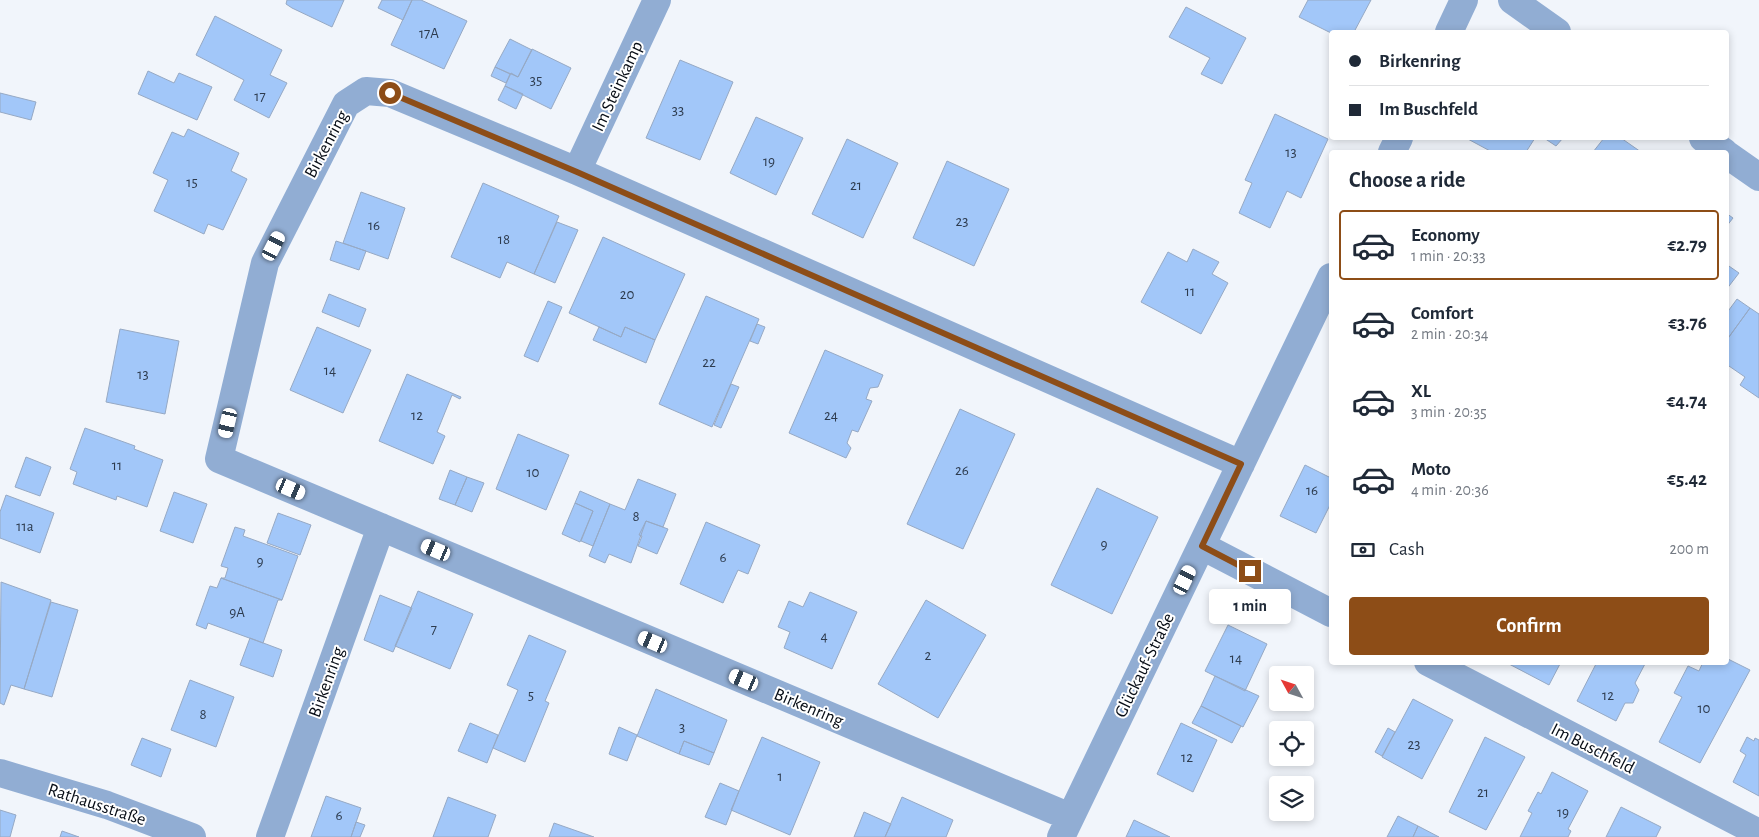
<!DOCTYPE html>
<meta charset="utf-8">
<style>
:root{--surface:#fff;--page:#f6f6f7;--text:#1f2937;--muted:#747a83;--line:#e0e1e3;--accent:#8d4d17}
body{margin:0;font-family:"Alegreya Sans",sans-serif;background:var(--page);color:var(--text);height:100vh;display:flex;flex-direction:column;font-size:19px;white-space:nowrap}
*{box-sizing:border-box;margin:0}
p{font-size:16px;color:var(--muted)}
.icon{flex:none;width:28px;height:28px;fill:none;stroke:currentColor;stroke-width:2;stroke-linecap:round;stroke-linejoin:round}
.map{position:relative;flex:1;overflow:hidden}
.sheet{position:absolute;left:1329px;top:150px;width:400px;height:515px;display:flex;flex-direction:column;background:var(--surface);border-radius:5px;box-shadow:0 2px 8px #0003}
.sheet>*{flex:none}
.guide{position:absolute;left:1329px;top:30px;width:400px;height:110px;border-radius:5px;box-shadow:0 2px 8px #0003;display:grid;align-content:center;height:110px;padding:0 20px;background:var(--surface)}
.needle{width:32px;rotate:310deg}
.controls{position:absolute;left:1269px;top:666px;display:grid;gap:10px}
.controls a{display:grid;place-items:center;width:45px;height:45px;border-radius:5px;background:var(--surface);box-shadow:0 2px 8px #0003;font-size:25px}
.end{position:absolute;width:22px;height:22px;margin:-11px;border:6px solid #8d4d17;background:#fff;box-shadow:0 0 0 2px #fff}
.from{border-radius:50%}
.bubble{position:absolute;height:35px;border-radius:5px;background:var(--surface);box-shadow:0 2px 8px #0003;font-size:16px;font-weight:700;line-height:35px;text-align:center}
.car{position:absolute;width:15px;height:30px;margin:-15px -8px;border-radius:6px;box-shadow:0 0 4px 1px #0007;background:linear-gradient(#fff 24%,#345 0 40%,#fff 0 76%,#345 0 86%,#fff 0)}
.guide b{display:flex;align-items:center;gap:18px;height:48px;font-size:19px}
.guide b+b{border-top:1px solid var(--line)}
.guide i{width:12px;height:12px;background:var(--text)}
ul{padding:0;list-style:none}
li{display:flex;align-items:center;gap:15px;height:70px;margin:0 10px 8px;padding:0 10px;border:2px solid transparent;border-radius:5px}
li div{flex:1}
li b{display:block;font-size:19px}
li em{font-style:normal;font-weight:700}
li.current{border-color:var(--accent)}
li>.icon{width:45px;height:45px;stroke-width:1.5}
h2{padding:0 20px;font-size:22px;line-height:60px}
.pay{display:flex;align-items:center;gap:12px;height:55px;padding:0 20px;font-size:19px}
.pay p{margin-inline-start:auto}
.cta{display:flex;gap:10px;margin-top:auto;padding:10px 20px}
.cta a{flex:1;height:58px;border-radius:5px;background:var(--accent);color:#fff;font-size:20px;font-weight:700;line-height:58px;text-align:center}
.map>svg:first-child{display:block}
.building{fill:#a2c7f9;stroke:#96a9c4}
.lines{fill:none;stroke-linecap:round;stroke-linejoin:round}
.minor{stroke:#91add3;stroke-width:28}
.route{stroke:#8d4d17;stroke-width:6}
.labels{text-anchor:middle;stroke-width:4;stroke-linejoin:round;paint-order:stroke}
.number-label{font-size:15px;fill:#2d3b4e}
.street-label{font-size:18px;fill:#060c15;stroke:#fff}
</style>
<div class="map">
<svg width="1759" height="837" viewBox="0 0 1759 837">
<rect width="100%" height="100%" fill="#f1f5fb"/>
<!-- building -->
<path class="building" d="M287 0H344L332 27 292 8 286 4Z
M382 0H412L403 20 378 8Z
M412 0H421L467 21 444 69 391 45Z
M1308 0H1371L1354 32 1331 33 1299 17Z
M1186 7 1246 38 1222 84 1201 74 1210 58 1169 37Z
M215 16 282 50 270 75 287 83 269 118 234 100 244 80 196 55Z
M510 39 532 50 518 77 495 67Z
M532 49 571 68 551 109 505 86 511 73 518 77Z
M680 60 733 82 700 160 646 138Z
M495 67 510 74 506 83 491 76Z
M148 71 174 83 179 73 212 87 197 120 138 94Z
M505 86 523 94 516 109 498 100Z
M0 93 36 102 31 120 0 112Z
M1275 114 1328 139 1301 198 1287 191 1270 228 1239 213 1252 183 1245 180Z
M756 117 803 138 776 195 730 173Z
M188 129 239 153 231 171 247 179 223 230 208 224 204 234 154 211 168 180 153 173 172 132 184 137Z
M1466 138H1535L1526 152H1492Z
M1544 138H1563L1556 146Z
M1604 138H1621L1641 152H1593Z
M847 139 898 163 863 238 812 214Z
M947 161 1009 189 974 266 913 238Z
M483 183 559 216 534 274 507 262 500 278 451 257Z
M361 192 405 208 388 259 343 243Z
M1726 213 1733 218 1726 227Z
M557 222 578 230 555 283 534 274Z
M603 237 685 274 655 340 625 327 621 337 569 313Z
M336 241 366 251 359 270 330 260Z
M1193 249 1219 262 1212 274 1228 283 1201 334 1141 302 1168 252 1187 262Z
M1726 264 1739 273 1726 290Z
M329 294 366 309 359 327 322 312Z
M706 296 759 319 712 427 659 404Z
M1737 299 1750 308 1726 341V314Z
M548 301 562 307 538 362 524 356Z
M1750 308 1759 314V398L1740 385 1745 377 1726 364V341Z
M757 324 765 327 758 344 750 341Z
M317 327 371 350 343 413 290 390Z
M599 327 621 337 625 327 655 340 646 363 593 340Z
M120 329 179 341 165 414 106 402Z
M825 350 883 375 878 387 870 388 866 399 872 401 858 432 852 430 847 443 851 448 846 458 789 433Z
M407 374 461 397 460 399 452 395 437 432 445 436 433 464 379 441Z
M731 384 739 387 721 428 714 425Z
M960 409 1015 434 963 549 907 524Z
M85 428 135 446 134 449 163 460 147 507 117 496 116 500 73 484 77 472 70 469Z
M518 434 569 455 546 510 496 489Z
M26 457 51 467 40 496 15 487Z
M1305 465 1331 478V503L1316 533 1280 516Z
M450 470 467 477 455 505 439 499Z
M467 477 484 483 472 512 455 505Z
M638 479 676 494 663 527 646 521 631 563 609 554 605 563 589 556 610 504 625 510Z
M1097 488 1158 517 1112 614 1051 585Z
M580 491 610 504 593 546 581 541 593 511 575 503Z
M174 492 207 504 193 543 160 531Z
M6 495 54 513 40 553 0 538V512Z
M575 503 593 511 580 542 562 534Z
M278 513 311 525 300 555 267 543Z
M646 521 668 529 657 554 638 546 642 536 639 535Z
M706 522 760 545 748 574 738 570 723 603 680 584Z
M235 527 245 530 243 536 298 556 282 600 221 578H225L228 568 221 566Z
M221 578 282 600H278L263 643 208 623 206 629 196 625 210 586 217 588Z
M1 582 51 600 24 689 11 685 4 705 0 703Z
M418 591 473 614 450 669 395 646Z
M810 592 857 612 832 669 784 648 790 632 778 627 789 601 803 607Z
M380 595 412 608 393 652 364 640Z
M926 600 986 635 938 718 878 684Z
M51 602 78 610 52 697 24 689Z
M1228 625 1267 644 1245 691 1205 671Z
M529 635 566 651 545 701 549 703 525 762 493 748 518 690 507 685Z
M250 638 282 650 273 677 240 665Z
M1726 658 1750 670 1700 763 1659 742 1682 697 1674 693 1688 666 1699 671 1703 662H1726Z
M1510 662H1561L1549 685 1509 664Z
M1597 662H1646L1635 683 1639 690 1633 703H1625L1616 721 1577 701Z
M1215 676 1259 696 1243 727 1201 706Z
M190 680 234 697 216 747 171 730Z
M656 689 727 720 714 753 684 741 679 754 637 736Z
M1413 699 1453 720 1422 779 1382 757Z
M1201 706 1241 726 1232 743 1192 723Z
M470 723 498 735 487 763 458 751Z
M1181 723 1217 740 1193 792 1157 774Z
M619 727 637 735 627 761 609 754Z
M1388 728 1395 732 1382 756 1375 752Z
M762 737 820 762 790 835 731 810Z
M1485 737 1525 757 1486 830 1449 812Z
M1747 737 1754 741 1755 738 1759 740V796L1733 782 1746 755 1740 751Z
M142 738 171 749 161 777 131 765Z
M684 741 714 753 709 765 679 754Z
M1552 772 1588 791 1568 829 1571 831 1568 837H1520L1532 813 1528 811 1538 792 1541 794Z
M720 783 739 791 726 825 705 817Z
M326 796 361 808 351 837H311Z
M448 797 496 815 488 837H433Z
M902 797 953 820 946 837H885Z
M1621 807 1661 827 1656 837H1606Z
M0 810 16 815 10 837H0Z
M864 812 891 824 885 837H854Z
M1398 816 1418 826 1413 837H1387Z
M1134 820 1170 837H1126Z
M356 822 365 825 360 837H351Z
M554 823 594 837H549Z
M1418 826 1439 837H1413Z
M62 831 79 837H60Z"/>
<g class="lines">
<!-- minor -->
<path class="minor" d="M1512 0 1557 32
M1449 32 1464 0
M1703 138 1724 152
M1392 152 1399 138
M1726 154 1759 177
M577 171 657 0
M1202 546 1331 613
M1428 662 1759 833
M0 773 107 805 192 837
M1070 817 219 459 265 263 346 104 366 91 390 93 577 171 1241 464
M270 837 381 527
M1061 837 1331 277"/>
</g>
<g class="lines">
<!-- route -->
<path class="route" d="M390 93 577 172 1241 464 1202 546 1250 571"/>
</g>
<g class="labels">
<!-- number labels -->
<g class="number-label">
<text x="429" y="38">17A</text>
<text x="536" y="85">35</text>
<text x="260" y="101">17</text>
<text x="678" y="115">33</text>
<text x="1291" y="157">13</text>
<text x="769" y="166">19</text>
<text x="192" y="187">15</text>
<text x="856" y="190">21</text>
<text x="962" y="226">23</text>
<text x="374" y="230">16</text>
<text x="504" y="244">18</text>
<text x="1190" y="296">11</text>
<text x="627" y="299">20</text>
<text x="709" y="367">22</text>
<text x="330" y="375">14</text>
<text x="143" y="379">13</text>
<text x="417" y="420">12</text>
<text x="831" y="420">24</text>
<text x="117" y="470">11</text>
<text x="962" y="475">26</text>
<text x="533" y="477">10</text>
<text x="1312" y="495">16</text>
<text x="636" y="521">8</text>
<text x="25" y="531">11a</text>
<text x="1104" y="549">9</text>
<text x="723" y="562">6</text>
<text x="260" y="566">9</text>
<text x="237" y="617">9A</text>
<text x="434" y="634">7</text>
<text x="824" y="641">4</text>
<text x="928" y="660">2</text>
<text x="1236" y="663">14</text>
<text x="531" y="700">5</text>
<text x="1608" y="700">12</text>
<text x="1704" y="713">10</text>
<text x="203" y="719">8</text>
<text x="682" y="732">3</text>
<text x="1414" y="749">23</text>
<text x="1187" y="762">12</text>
<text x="780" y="781">1</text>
<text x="1483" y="797">21</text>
<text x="1563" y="817">19</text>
<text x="339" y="820">6</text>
</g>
<!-- street labels -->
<g class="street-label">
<text transform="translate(617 86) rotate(-65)" y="6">Im Steinkamp</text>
<text transform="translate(326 144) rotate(-62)" y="6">Birkenring</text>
<text transform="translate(1144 665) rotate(-64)" y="6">Glückauf-Straße</text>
<text transform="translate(326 682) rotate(-70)" y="6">Birkenring</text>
<text transform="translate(809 707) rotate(23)" y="6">Birkenring</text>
<text transform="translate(1593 748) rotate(27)" y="6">Im Buschfeld</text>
<text transform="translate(97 804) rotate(18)" y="6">Rathausstraße</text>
</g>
</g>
</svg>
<div class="controls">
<a><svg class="needle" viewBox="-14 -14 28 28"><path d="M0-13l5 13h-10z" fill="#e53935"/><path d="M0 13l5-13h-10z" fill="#747a83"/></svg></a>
<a><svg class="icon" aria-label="locate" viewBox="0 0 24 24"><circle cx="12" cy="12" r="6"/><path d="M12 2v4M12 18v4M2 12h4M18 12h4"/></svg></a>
<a><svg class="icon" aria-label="layers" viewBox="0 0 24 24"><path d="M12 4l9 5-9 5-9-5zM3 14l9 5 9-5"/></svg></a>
</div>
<i class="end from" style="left:390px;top:93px"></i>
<i class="end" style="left:1250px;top:571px"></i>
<div class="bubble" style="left:1209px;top:589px;width:82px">1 min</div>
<i class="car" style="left:274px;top:246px;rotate:27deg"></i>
<i class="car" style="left:228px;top:423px;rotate:193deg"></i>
<i class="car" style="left:291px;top:489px;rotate:113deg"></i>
<i class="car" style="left:436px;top:550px;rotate:293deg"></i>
<i class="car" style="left:1185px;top:580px;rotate:26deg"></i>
<i class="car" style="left:653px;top:642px;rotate:293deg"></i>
<i class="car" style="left:744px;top:680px;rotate:293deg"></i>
<div class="guide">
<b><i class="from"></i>Birkenring</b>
<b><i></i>Im Buschfeld</b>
</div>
<section class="sheet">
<h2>Choose a ride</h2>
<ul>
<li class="current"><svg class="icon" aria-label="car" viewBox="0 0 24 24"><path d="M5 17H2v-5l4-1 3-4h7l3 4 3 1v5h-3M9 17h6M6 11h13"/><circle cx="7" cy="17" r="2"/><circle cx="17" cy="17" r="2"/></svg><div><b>Economy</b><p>1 min · 20:33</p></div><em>€2.79</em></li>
<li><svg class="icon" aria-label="car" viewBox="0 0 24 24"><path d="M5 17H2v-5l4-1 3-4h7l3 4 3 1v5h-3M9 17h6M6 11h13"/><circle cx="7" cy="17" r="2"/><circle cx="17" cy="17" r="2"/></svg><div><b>Comfort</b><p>2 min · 20:34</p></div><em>€3.76</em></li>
<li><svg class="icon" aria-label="car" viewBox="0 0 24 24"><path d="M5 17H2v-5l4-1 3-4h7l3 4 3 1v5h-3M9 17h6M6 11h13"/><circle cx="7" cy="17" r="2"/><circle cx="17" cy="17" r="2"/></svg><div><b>XL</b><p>3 min · 20:35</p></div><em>€4.74</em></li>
<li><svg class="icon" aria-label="car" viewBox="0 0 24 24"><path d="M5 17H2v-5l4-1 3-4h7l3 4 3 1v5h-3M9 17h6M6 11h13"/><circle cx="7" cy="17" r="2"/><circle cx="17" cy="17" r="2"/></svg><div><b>Moto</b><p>4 min · 20:36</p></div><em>€5.42</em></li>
</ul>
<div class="pay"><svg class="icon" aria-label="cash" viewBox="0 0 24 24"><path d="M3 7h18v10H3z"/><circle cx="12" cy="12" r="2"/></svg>Cash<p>200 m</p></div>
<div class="cta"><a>Confirm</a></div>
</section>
</div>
